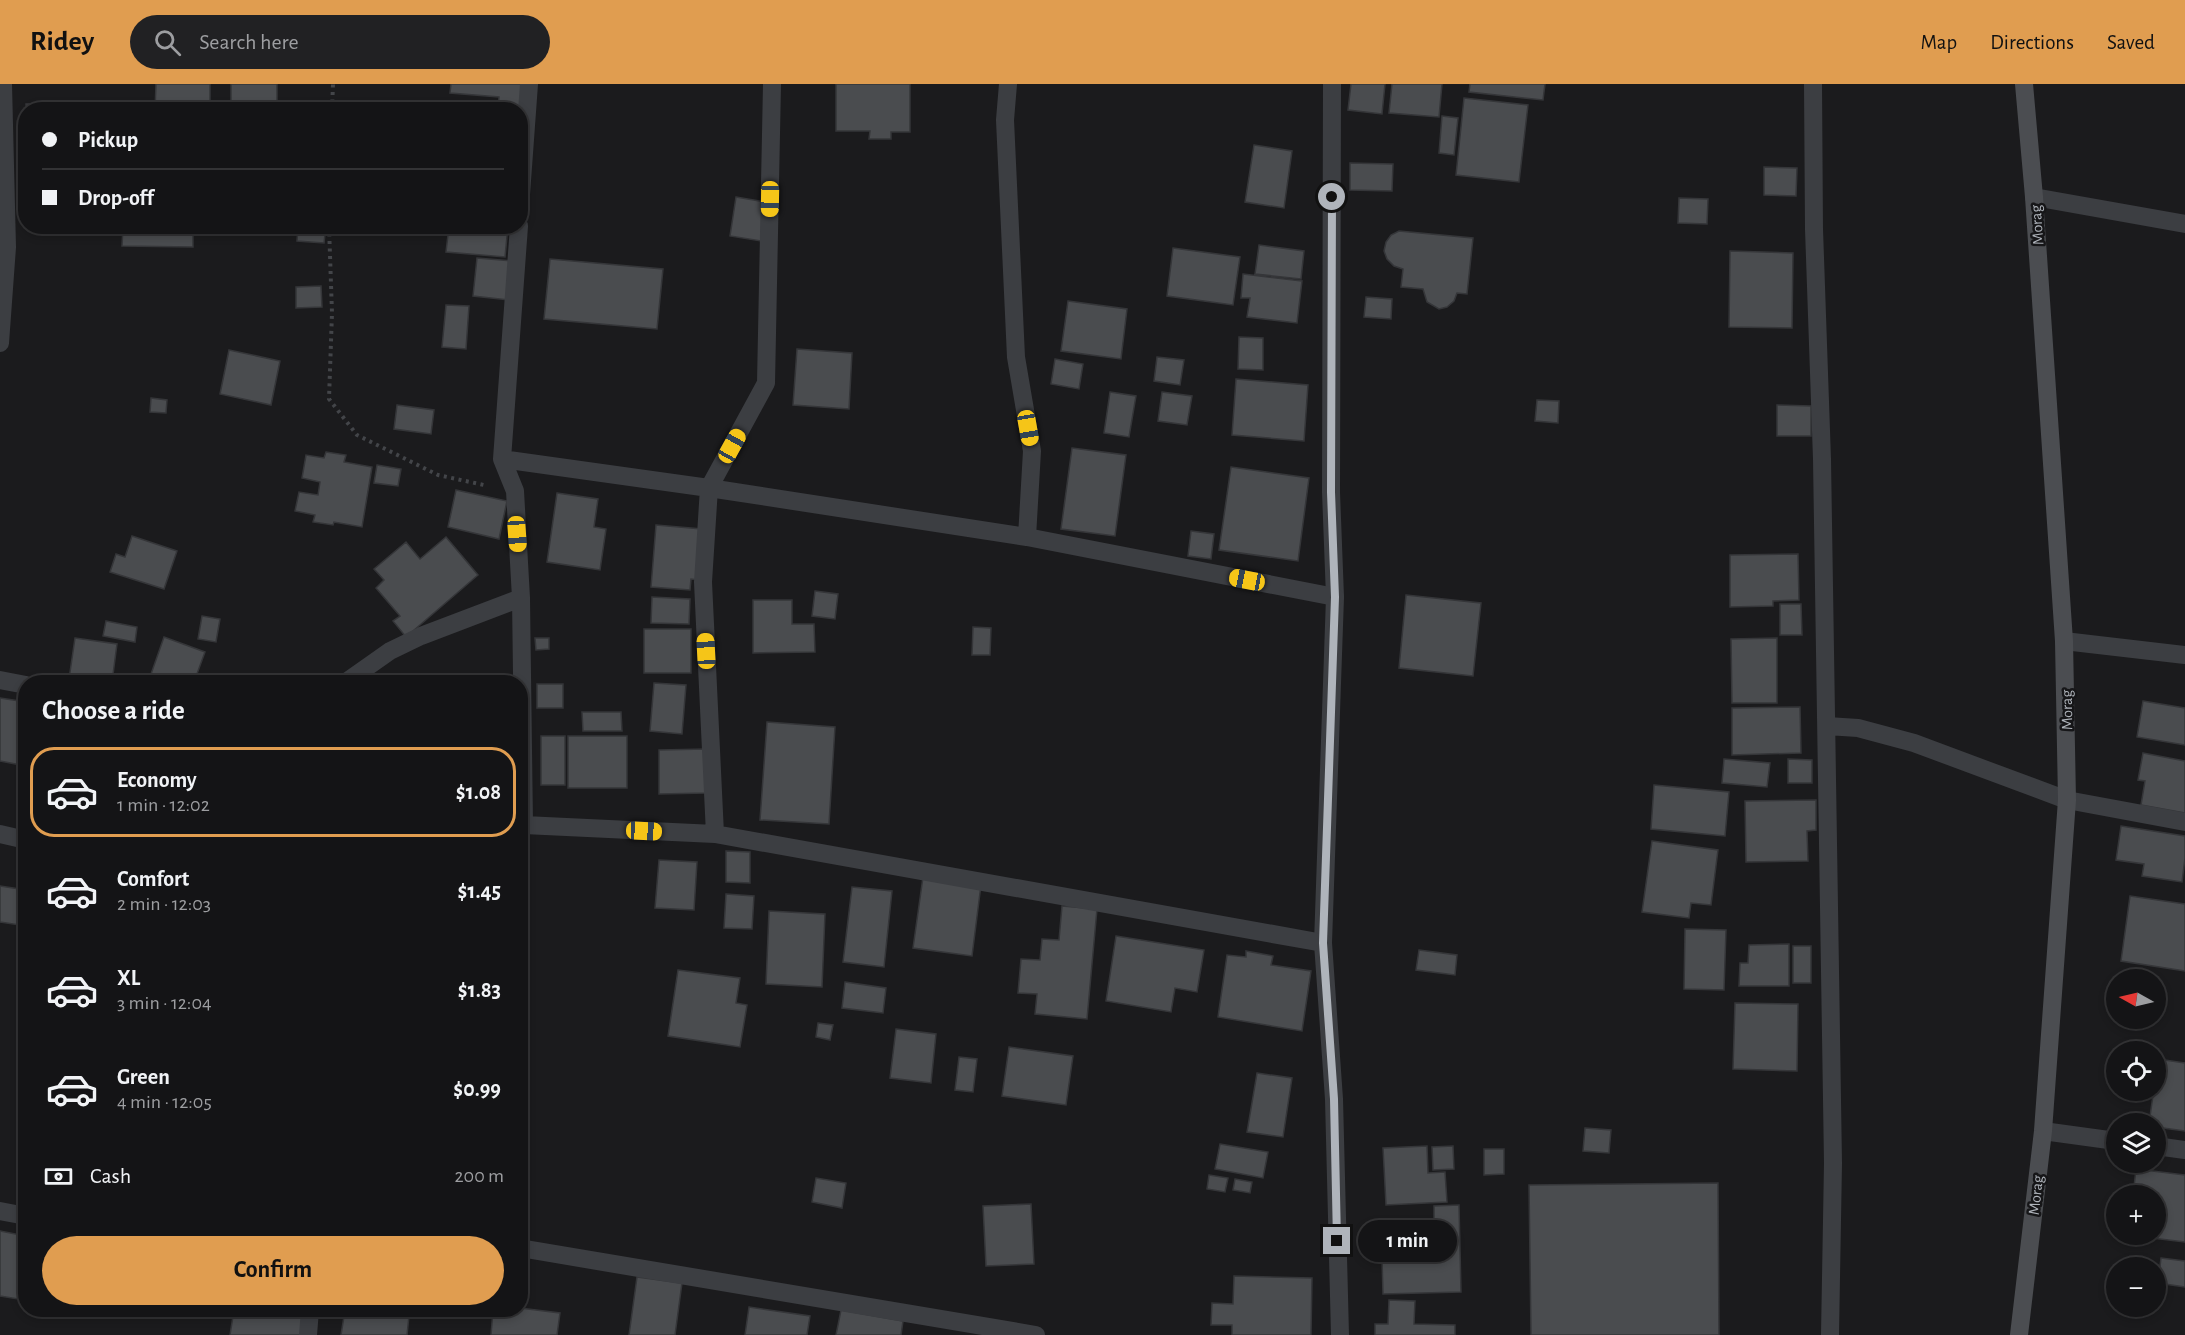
<!DOCTYPE html>
<meta charset="utf-8">
<style>
:root{--surface:#141416;--page:#212123;--text:#f1f3f6;--muted:#9d9ea1;--line:#333335;--accent:#e09d50}
body{margin:0;font-family:"Alegreya Sans",sans-serif;background:var(--page);color:var(--text);height:100vh;display:flex;flex-direction:column;font-size:22px;white-space:nowrap}
*{box-sizing:border-box;margin:0}
p{font-size:20px;color:var(--muted)}
.icon{flex:none;width:33px;height:33px;fill:none;stroke:currentColor;stroke-width:2;stroke-linecap:round;stroke-linejoin:round}
.map{position:relative;flex:1;overflow:hidden}
.details{position:absolute;left:18px;top:591px;width:510px;height:642px;display:flex;flex-direction:column;background:var(--surface);border-radius:24px;box-shadow:0 3px 9px #0003,0 0 0 2px var(--line)}
.details>*{flex:none}
.banner{position:absolute;left:18px;top:18px;width:510px;height:132px;border-radius:24px;box-shadow:0 3px 9px #0003,0 0 0 2px var(--line);display:grid;align-content:center;height:132px;padding:0 24px;background:var(--surface)}
.needle{width:39px;rotate:278deg}
.controls{position:absolute;left:2106px;top:885px;display:grid;gap:12px}
.controls a{display:grid;place-items:center;width:60px;height:60px;border-radius:50%;background:var(--surface);box-shadow:0 3px 9px #0003,0 0 0 2px var(--line);font-size:30px}
.end{position:absolute;width:27px;height:27px;margin:-14px;border:8px solid #afb4bb;background:#111;box-shadow:0 0 0 3px #111}
.from{border-radius:50%}
.bubble{position:absolute;height:42px;border-radius:21px;background:var(--surface);box-shadow:0 3px 9px #0003,0 0 0 2px var(--line);font-size:20px;font-weight:700;line-height:42px;text-align:center}
.car{position:absolute;width:18px;height:36px;margin:-18px -9px;border-radius:8px;box-shadow:0 0 4px 2px #0007;background:linear-gradient(#f5c518 24%,#345 0 40%,#f5c518 0 76%,#345 0 86%,#f5c518 0)}
.banner b{display:flex;align-items:center;gap:21px;height:57px;font-size:22px}
.banner b+b{border-top:2px solid var(--line)}
.banner i{width:15px;height:15px;background:var(--text)}
ul{padding:0;list-style:none}
li{display:flex;align-items:center;gap:18px;height:90px;margin:0 12px 9px;padding:0 12px;border:3px solid transparent;border-radius:24px}
li div{flex:1}
li b{display:block;font-size:22px}
li em{font-style:normal;font-weight:700}
li.selected{border-color:var(--accent)}
li>.icon{width:54px;height:54px;stroke-width:1.5}
h2{padding:0 24px;font-size:27px;line-height:72px}
.pay{display:flex;align-items:center;gap:15px;height:66px;padding:0 24px;font-size:22px}
.pay p{margin-inline-start:auto}
.action{display:flex;gap:12px;margin-top:auto;padding:12px 24px}
.action a{flex:1;height:69px;border-radius:36px;background:var(--accent);color:#111;font-size:24px;font-weight:700;line-height:69px;text-align:center}
header{display:flex;align-items:center;gap:36px;box-sizing:border-box;height:84px;padding:0 30px;background:var(--accent);color:#111}
header strong{font-size:28px}
nav{display:flex;gap:33px;margin-inline-start:auto;font-size:21px}
.search{width:420px;height:54px;background:var(--page);display:flex;align-items:center;gap:15px;box-sizing:border-box;padding:0 21px;border-radius:33px;color:var(--muted);font-size:22px}
.map>svg:first-child{display:block}
.building{fill:#4a4c4f;stroke:#353639;stroke-width:1.5}
.lines{fill:none;stroke-linecap:round;stroke-linejoin:round}
.path{stroke:#434549;stroke-width:4;stroke-dasharray:3 4.5;stroke-linecap:butt}
.service{stroke:#3c3e42;stroke-width:18}
.minor{stroke:#3c3e42;stroke-width:18}
.secondary{stroke:#4b4d51;stroke-width:18}
.route{stroke:#afb4bb;stroke-width:8}
.labels{text-anchor:middle;stroke-width:5;stroke-linejoin:round;paint-order:stroke}
.street-label{font-size:16px;fill:#afb4bb;stroke:#161618}
</style>
<header>
<strong>Ridey</strong>
<div class="search"><svg class="icon" aria-label="search" viewBox="0 0 24 24"><circle cx="10" cy="10" r="6"/><path d="M15 15l6 6"/></svg>Search here</div>
<nav><a>Map</a><a>Directions</a><a>Saved</a></nav>
</header>
<div class="map">
<svg width="2185" height="1251" viewBox="0 0 2185 1251">
<rect width="100%" height="100%" fill="#1b1b1d"/>
<!-- building -->
<path class="building" d="M156 0H210V26H155Z
M231 0H277V26H231Z
M451 0H524L520 26H498L499 13 450 9Z
M836 0H910V48H891V55H869L870 47H836Z
M1351 0H1385L1382 30 1348 26Z
M1392 0H1442L1439 33 1389 29Z
M1470 0H1545L1543 16 1469 8Z
M1464 14 1528 21 1519 98 1456 91Z
M151 18V26H98V19Z
M83 19V26H26V20Z
M1442 32 1458 34 1454 71 1439 69Z
M1254 61 1292 67 1284 124 1245 118Z
M1350 79 1393 80 1392 107 1350 106Z
M1764 83 1797 84 1796 112 1764 111Z
M736 113 766 118 761 157 730 152Z
M1679 114 1708 115 1707 140 1678 139Z
M123 142H193V163L122 162Z
M240 142H277V151H239Z
M298 142H326L324 159 297 157Z
M449 142H508L505 173 446 168Z
M1399 147 1473 154 1467 210 1457 209 1454 217 1447 223 1439 225 1427 218 1423 205 1401 203 1403 185 1394 182 1387 175 1384 167 1386 158 1391 151Z
M1259 161 1304 167 1301 195 1255 190Z
M1173 164 1240 173 1233 221 1167 212Z
M1730 167 1793 169 1792 244 1729 243Z
M477 174 513 177 509 216 473 212Z
M550 175 663 185 657 245 544 235Z
M1243 190 1302 197 1297 239 1247 233 1250 214H1241Z
M321 202 322 223 296 224V203Z
M1366 213 1392 215 1391 235 1364 233Z
M1068 217 1127 225 1121 275 1061 267Z
M446 221 469 222 466 265 442 263Z
M1239 253 1263 254V286L1238 285Z
M797 265 852 269 849 325 793 321Z
M229 266 280 277 271 321 220 310Z
M1157 273 1184 276 1180 301 1154 297Z
M1055 275 1083 280 1079 305 1051 300Z
M1236 295 1308 301 1304 357 1232 351Z
M1110 308 1136 312 1129 353 1104 349Z
M1162 308 1192 312 1187 341 1158 337Z
M151 314 167 316 166 329 150 328Z
M1537 316 1559 317 1558 339 1535 337Z
M397 321 434 326 431 350 394 345Z
M1777 321 1811 322V352H1777Z
M1072 364 1126 371 1115 452 1061 445Z
M326 368 346 371 344 378 372 383 362 443 334 438 333 441 313 438 315 431 295 427 299 408 318 411 320 398 302 394 306 371 324 374Z
M377 381 401 385 398 402 374 399Z
M1231 383 1309 394 1298 477 1219 466Z
M456 406 507 417 499 455 448 443Z
M557 409 598 415 594 443 606 445 600 486 547 478Z
M656 441 702 445 699 496 691 495 690 506 651 503Z
M1191 447 1214 450 1211 475 1188 472Z
M132 452 177 467 164 505 110 488 116 470 125 473Z
M446 453 478 491 406 553 393 537 400 532 376 504 384 496 374 485 406 458 420 475Z
M1798 470 1799 516 1773 517V522L1730 523V471Z
M815 507 838 510 835 535 812 532Z
M1406 511 1481 519 1473 592 1399 584Z
M652 513 690 515 689 540 651 539Z
M753 516H792V540H814L815 568 753 569Z
M1780 520H1801L1802 551H1780Z
M202 532 220 535 216 558 198 555Z
M106 537 137 543 135 558 103 552Z
M973 543 991 544 990 571H972Z
M644 545H691V589H644Z
M164 553 205 568 194 598H165L150 593Z
M75 554 117 560 112 598H94L69 595Z
M535 554H549V565L536 566Z
M1777 554V619H1732L1731 555Z
M654 599 686 601 682 650 650 647Z
M537 600H563V624H537Z
M0 614 26 618V682L0 677Z
M2143 617 2185 624V661L2137 653Z
M1800 623 1801 669 1732 671V624Z
M582 628H621L622 647H583Z
M767 638 835 643 829 740 760 736Z
M541 652H565V701H541Z
M568 652H627V704H568Z
M706 665 707 709 659 710V666Z
M2143 669 2185 677V729L2141 721 2145 697 2138 696Z
M1724 675 1770 679 1767 703 1722 699Z
M1788 675 1812 676V699H1788Z
M1654 701 1729 708 1725 752 1651 745Z
M1816 716V746L1807 747 1808 777 1746 778 1745 717Z
M2121 742 2185 752V774L2182 798 2142 792 2144 780 2116 776Z
M1652 757 1718 766 1711 821 1691 819 1689 834 1642 828Z
M726 767 750 768V799L726 798Z
M659 776 697 778 694 826 655 824Z
M923 793 981 801 972 872 913 864Z
M0 802 26 806V842L0 838Z
M852 803 892 807 884 883 843 878Z
M726 810 754 812 752 845 724 844Z
M2130 812 2185 820V887L2121 877Z
M1062 822 1097 825 1087 935 1035 930 1037 910 1018 909 1021 875 1040 876 1042 855 1059 856Z
M769 827 825 830 822 903 766 900Z
M1685 845 1726 846 1724 906 1684 905Z
M1116 852 1204 866 1197 908 1175 904 1171 928 1106 917Z
M1789 860V902H1739L1740 879H1748L1749 861Z
M1793 862H1811V899H1793Z
M1419 866 1457 871 1455 891 1416 886Z
M1246 867 1273 872 1271 881 1311 887 1302 947 1218 933 1227 871 1246 873Z
M678 886 740 894 736 919 747 921 740 963 668 952Z
M845 898 886 904 883 929 842 924Z
M1735 919 1798 920 1797 987 1733 985Z
M818 939 833 941 830 956 816 953Z
M896 945 936 950 931 999 890 994Z
M1009 963 1073 972 1066 1021 1002 1012Z
M959 973 977 975 973 1008 955 1006Z
M2158 975 2185 979V1047L2156 1043V1040H2149Z
M1257 989 1292 994 1283 1053 1247 1048Z
M1585 1044 1611 1046 1609 1069 1583 1067Z
M1220 1060 1268 1068 1263 1094 1215 1085Z
M1427 1062 1428 1089 1445 1088 1447 1118 1386 1121 1383 1064Z
M1453 1062 1454 1085 1433 1086 1432 1063Z
M1484 1065H1504V1090L1484 1091Z
M2136 1085 2185 1091V1158L2127 1151 2156 1150V1112H2133Z
M1209 1091 1228 1094 1225 1108 1207 1105Z
M816 1094 846 1099 842 1124 812 1118Z
M1235 1095 1252 1098 1250 1109 1233 1106Z
M1718 1099 1719 1251H1531L1529 1101Z
M1031 1120 1034 1180 986 1182 983 1122Z
M1459 1121 1461 1208 1383 1210 1381 1139 1434 1138V1122Z
M0 1147 26 1152V1172L18 1215 0 1212Z
M2161 1174 2185 1177V1203L2158 1199Z
M1234 1192 1312 1194 1311 1251H1232V1241H1211L1212 1219 1233 1220Z
M637 1193 682 1199 675 1251H629Z
M1389 1216 1415 1217 1414 1240 1455 1241V1251H1375V1240H1388Z
M749 1223 810 1232 807 1251H745Z
M520 1224 560 1229 557 1251H491L493 1226Z
M234 1226H283L304 1229 301 1251H230Z
M345 1226 409 1232 407 1251H341Z
M841 1226 903 1237 901 1251H836Z"/>
<g class="lines">
<!-- path -->
<path class="path" d="M332 26 333 0
M329 142 332 229 329 315 357 351 438 391 484 401"/>
<!-- service -->
<path class="service" d="M1332 0 1331 408 1335 513 1323 859 1334 1015 1340 1251
M1813 0 1814 145 1822 375 1833 1079 1830 1251
M2034 113 2185 140
M2064 557 2185 571
M1827 642 1858 644 1914 659 2067 716 2185 738
M2043 1047 2116 1057
M2156 1062 2185 1066
M0 1127 26 1132
M520 1164 1036 1251
M308 1251 310 1226"/>
<!-- minor -->
<path class="minor" d="M772 0 766 299 709 404 1027 453 1335 513
M1008 0 1005 36 1016 273 1032 367 1027 453
M520 124 529 0
M519 142 502 375 515 407 521 514 524 741 715 750
M0 259 7 163 3 0
M502 375 709 404 703 498 715 750 1323 859
M0 596 26 601
M346 598 390 567 421 552 521 514
M0 750 26 756"/>
<!-- secondary -->
<path class="secondary" d="M2019 1251 2043 1047 2067 716 2064 557 2034 113 2024 0"/>
</g>
<g class="lines">
<!-- route -->
<path class="route" d="M1332 113 1331 408 1335 513 1323 859 1334 1015 1337 1157"/>
</g>
<g class="labels">
<!-- street labels -->
<g class="street-label">
<text transform="translate(2036 141) rotate(-94)" y="6">Morag</text>
<text transform="translate(2066 626) rotate(-91)" y="6">Morag</text>
<text transform="translate(2035 1111) rotate(-84)" y="6">Morag</text>
</g>
</g>
</svg>
<div class="controls">
<a><svg class="needle" viewBox="-14 -14 28 28"><path d="M0-13l5 13h-10z" fill="#e53935"/><path d="M0 13l5-13h-10z" fill="#9d9ea1"/></svg></a>
<a><svg class="icon" aria-label="locate" viewBox="0 0 24 24"><circle cx="12" cy="12" r="6"/><path d="M12 2v4M12 18v4M2 12h4M18 12h4"/></svg></a>
<a><svg class="icon" aria-label="layers" viewBox="0 0 24 24"><path d="M12 4l9 5-9 5-9-5zM3 14l9 5 9-5"/></svg></a>
<a>+</a>
<a>−</a>
</div>
<i class="end from" style="left:1332px;top:113px"></i>
<i class="end" style="left:1337px;top:1157px"></i>
<div class="bubble" style="left:1358px;top:1136px;width:99px">1 min</div>
<i class="car" style="left:770px;top:115px;rotate:181deg"></i>
<i class="car" style="left:1028px;top:344px;rotate:170deg"></i>
<i class="car" style="left:732px;top:362px;rotate:29deg"></i>
<i class="car" style="left:517px;top:450px;rotate:176deg"></i>
<i class="car" style="left:1247px;top:496px;rotate:281deg"></i>
<i class="car" style="left:706px;top:567px;rotate:357deg"></i>
<i class="car" style="left:644px;top:747px;rotate:93deg"></i>
<div class="banner">
<b><i class="from"></i>Pickup</b>
<b><i></i>Drop-off</b>
</div>
<section class="details">
<h2>Choose a ride</h2>
<ul>
<li class="selected"><svg class="icon" aria-label="car" viewBox="0 0 24 24"><path d="M5 17H2v-5l4-1 3-4h7l3 4 3 1v5h-3M9 17h6M6 11h13"/><circle cx="7" cy="17" r="2"/><circle cx="17" cy="17" r="2"/></svg><div><b>Economy</b><p>1 min · 12:02</p></div><em>$1.08</em></li>
<li><svg class="icon" aria-label="car" viewBox="0 0 24 24"><path d="M5 17H2v-5l4-1 3-4h7l3 4 3 1v5h-3M9 17h6M6 11h13"/><circle cx="7" cy="17" r="2"/><circle cx="17" cy="17" r="2"/></svg><div><b>Comfort</b><p>2 min · 12:03</p></div><em>$1.45</em></li>
<li><svg class="icon" aria-label="car" viewBox="0 0 24 24"><path d="M5 17H2v-5l4-1 3-4h7l3 4 3 1v5h-3M9 17h6M6 11h13"/><circle cx="7" cy="17" r="2"/><circle cx="17" cy="17" r="2"/></svg><div><b>XL</b><p>3 min · 12:04</p></div><em>$1.83</em></li>
<li><svg class="icon" aria-label="car" viewBox="0 0 24 24"><path d="M5 17H2v-5l4-1 3-4h7l3 4 3 1v5h-3M9 17h6M6 11h13"/><circle cx="7" cy="17" r="2"/><circle cx="17" cy="17" r="2"/></svg><div><b>Green</b><p>4 min · 12:05</p></div><em>$0.99</em></li>
</ul>
<div class="pay"><svg class="icon" aria-label="cash" viewBox="0 0 24 24"><path d="M3 7h18v10H3z"/><circle cx="12" cy="12" r="2"/></svg>Cash<p>200 m</p></div>
<div class="action"><a>Confirm</a></div>
</section>
</div>
